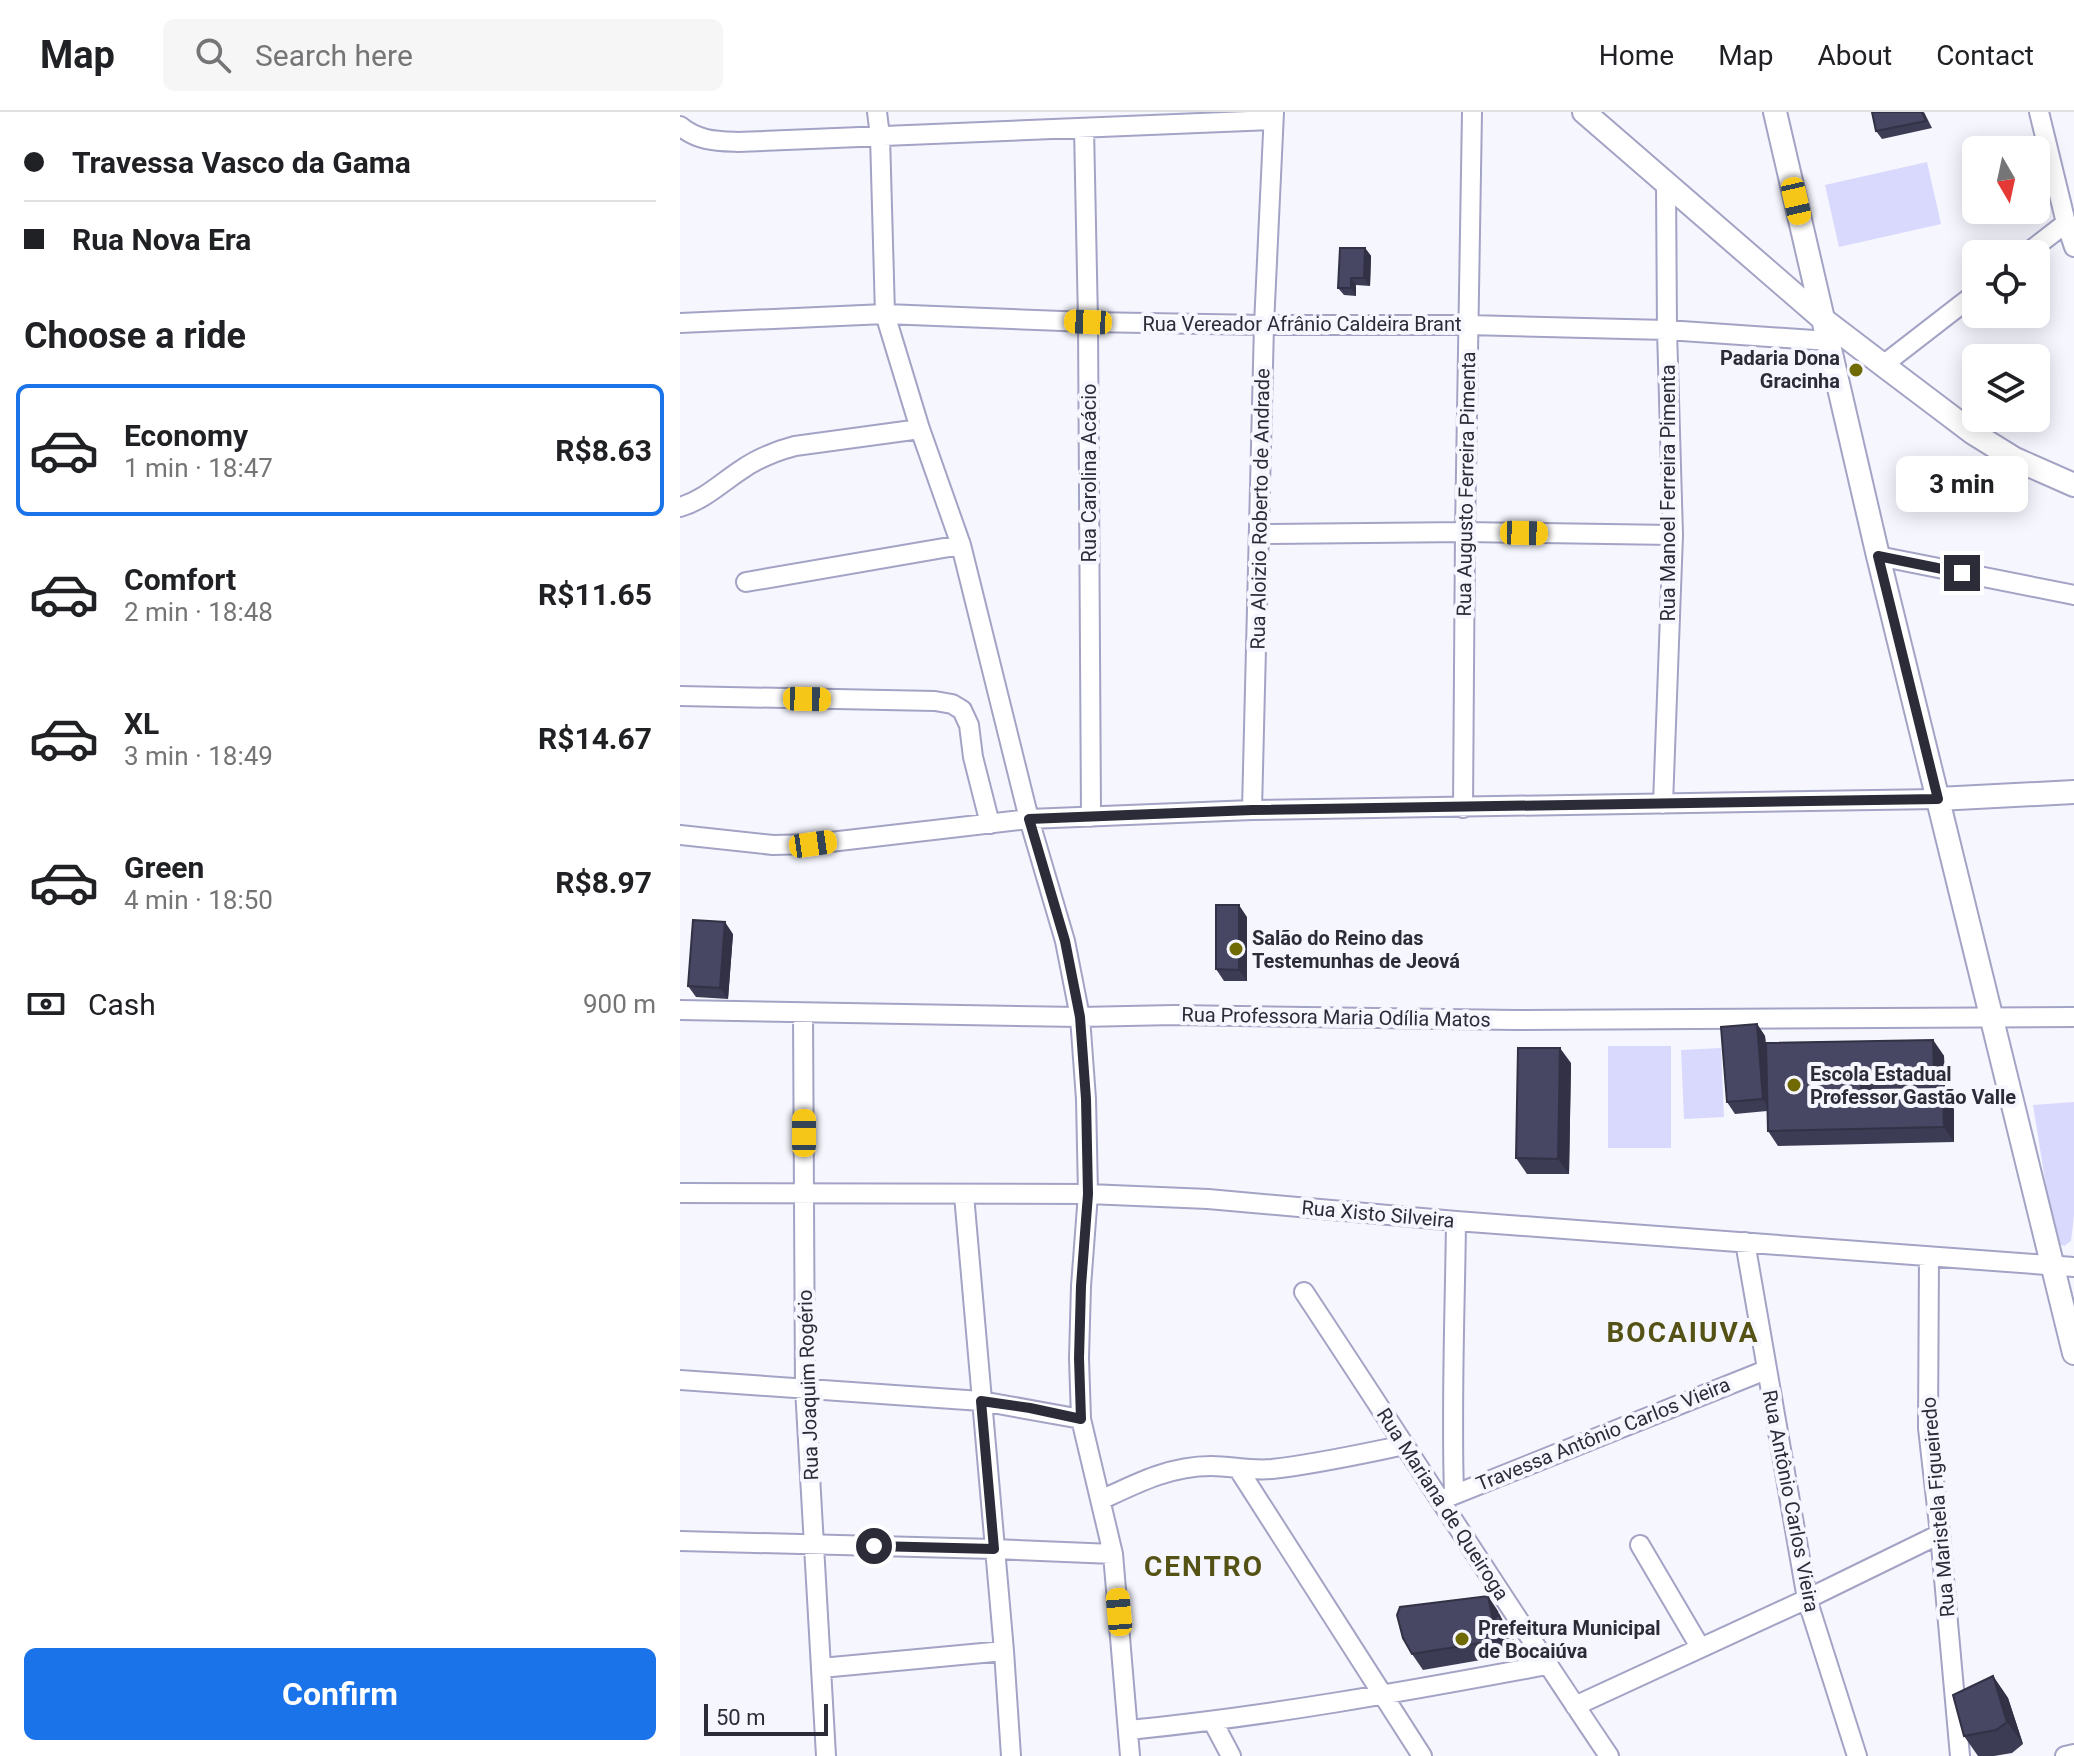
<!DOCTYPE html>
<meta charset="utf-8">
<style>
:root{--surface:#fff;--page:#f6f6f6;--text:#202124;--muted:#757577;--line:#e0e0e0;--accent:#1a73e8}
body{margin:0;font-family:Roboto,sans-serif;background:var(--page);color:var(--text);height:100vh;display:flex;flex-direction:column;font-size:30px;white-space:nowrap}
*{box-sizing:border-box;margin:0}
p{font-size:26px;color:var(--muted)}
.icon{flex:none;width:44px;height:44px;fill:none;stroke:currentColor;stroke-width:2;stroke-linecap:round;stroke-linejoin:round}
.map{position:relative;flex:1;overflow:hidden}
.details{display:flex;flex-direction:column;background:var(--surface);width:680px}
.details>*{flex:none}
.banner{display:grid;align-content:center;height:176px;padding:0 24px;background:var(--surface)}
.needle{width:52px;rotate:171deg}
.tools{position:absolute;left:1282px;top:24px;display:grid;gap:16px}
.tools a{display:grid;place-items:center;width:88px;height:88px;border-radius:12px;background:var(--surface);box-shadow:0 4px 20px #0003;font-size:40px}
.scale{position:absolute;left:24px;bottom:20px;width:124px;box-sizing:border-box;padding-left:8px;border:4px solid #2c2c39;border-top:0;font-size:22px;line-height:28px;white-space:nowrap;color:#2c2c39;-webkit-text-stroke:6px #f6f6fe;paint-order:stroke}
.end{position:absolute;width:36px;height:36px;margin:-18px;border:10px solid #2c2c39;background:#fff;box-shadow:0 0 0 4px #fff}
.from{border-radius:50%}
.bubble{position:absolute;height:56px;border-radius:12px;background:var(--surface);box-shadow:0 4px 20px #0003;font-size:26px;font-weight:700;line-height:56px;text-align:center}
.car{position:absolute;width:24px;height:48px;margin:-24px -12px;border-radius:10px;box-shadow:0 0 6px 2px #0007;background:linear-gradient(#f5c518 24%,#345 0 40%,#f5c518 0 76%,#345 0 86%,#f5c518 0)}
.banner b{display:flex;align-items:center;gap:28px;height:76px;font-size:30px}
.banner b+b{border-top:2px solid var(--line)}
.banner i{width:20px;height:20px;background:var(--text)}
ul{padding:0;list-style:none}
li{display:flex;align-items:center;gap:24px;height:132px;margin:0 16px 12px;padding:0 8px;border:4px solid transparent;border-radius:12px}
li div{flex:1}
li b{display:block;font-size:30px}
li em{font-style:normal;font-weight:700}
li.on{border-color:var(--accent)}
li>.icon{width:72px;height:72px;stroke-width:1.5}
h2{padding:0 24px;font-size:36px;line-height:96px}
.pay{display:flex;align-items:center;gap:20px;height:88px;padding:0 24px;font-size:30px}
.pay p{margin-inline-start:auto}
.button{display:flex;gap:16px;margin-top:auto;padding:16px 24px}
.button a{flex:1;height:92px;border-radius:12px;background:var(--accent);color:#fff;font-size:32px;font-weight:700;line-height:92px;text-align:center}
header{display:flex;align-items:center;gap:48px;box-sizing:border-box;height:112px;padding:0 40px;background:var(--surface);border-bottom:2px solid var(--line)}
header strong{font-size:38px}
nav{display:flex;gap:44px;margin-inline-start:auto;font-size:28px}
.search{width:560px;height:72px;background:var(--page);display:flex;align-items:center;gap:20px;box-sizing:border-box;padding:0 28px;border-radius:12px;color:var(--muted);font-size:30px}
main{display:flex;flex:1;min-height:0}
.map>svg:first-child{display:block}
.green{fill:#d9d8fd}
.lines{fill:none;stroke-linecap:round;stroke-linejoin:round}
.minor-casing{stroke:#a3a3c5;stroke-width:22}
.tertiary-casing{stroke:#a3a3c5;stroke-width:26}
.minor{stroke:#fff;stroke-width:18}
.tertiary{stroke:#fff;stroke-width:22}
.wall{fill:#3d3c55}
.shaded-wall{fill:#323145}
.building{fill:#474663;stroke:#323145;stroke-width:2}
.route{stroke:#2c2c39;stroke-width:10}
.poi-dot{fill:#6f6a04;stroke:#f6f6fe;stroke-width:3}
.labels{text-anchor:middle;stroke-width:8;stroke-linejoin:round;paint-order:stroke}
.street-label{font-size:20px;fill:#2c2c39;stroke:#f6f6fe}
.poi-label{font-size:20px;font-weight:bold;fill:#2c2c39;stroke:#f6f6fe;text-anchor:start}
.district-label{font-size:28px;font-weight:bold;letter-spacing:2px;fill:#555215;stroke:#f6f6fe}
</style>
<header>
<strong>Map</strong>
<div class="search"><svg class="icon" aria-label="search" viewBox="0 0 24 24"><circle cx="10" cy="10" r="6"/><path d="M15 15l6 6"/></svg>Search here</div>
<nav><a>Home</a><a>Map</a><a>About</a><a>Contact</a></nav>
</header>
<main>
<section class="details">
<div class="banner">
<b><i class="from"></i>Travessa Vasco da Gama</b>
<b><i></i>Rua Nova Era</b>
</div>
<h2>Choose a ride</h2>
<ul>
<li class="on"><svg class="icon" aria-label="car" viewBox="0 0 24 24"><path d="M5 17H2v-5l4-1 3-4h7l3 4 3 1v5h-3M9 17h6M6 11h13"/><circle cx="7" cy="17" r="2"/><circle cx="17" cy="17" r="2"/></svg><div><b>Economy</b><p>1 min · 18:47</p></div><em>R$8.63</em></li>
<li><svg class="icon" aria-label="car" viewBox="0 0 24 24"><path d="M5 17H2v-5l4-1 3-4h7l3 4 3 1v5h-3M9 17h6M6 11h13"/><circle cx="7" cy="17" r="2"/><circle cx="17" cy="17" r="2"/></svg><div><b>Comfort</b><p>2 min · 18:48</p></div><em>R$11.65</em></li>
<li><svg class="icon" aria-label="car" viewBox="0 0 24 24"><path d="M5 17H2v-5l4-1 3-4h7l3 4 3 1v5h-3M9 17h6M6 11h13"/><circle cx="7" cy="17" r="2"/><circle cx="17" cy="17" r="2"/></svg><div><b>XL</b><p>3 min · 18:49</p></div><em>R$14.67</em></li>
<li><svg class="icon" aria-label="car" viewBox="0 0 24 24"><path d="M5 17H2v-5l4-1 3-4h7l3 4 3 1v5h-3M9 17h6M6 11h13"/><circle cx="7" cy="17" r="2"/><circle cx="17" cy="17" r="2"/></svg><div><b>Green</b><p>4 min · 18:50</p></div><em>R$8.97</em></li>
</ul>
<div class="pay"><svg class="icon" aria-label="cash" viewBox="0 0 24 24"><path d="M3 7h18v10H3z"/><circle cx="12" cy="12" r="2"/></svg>Cash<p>900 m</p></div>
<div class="button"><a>Confirm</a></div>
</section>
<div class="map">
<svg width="1394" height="1644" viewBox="0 0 1394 1644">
<rect width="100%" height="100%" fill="#f6f6fe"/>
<!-- green -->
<path class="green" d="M1247 50 1261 112 1159 135 1145 73Z
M928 934H991V1036H928Z
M1041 936 1044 1005 1004 1007 1001 938Z
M1394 990V1103L1391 1129 1384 1134 1375 1130 1353 993Z"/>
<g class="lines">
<defs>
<path id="minor" d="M197 0 200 24 205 202 240 317 281 433 349 707 385 829 400 905 406 987 408 1082 401 1174 399 1246 401 1307 433 1442 450 1644
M1359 0 1386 111 1394 135
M0 14C18 29 36 29 58 30L593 8
M404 16 408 210 411 705
M1346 142 1386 111
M0 211 205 202 408 210 584 213H788L987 218 1149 229
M1203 253 1296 181
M0 395C24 388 41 371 61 358 78 346 96 339 115 334L240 317
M580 422 785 420 993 423
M1198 444 1394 483
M66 470 281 433
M0 584 255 589 272 592 282 598 289 613 293 645 310 712
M983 692 993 423 987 218 986 71
M783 696 785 420 792 0
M572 698 584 213 594 0
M0 723 93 733 133 732 349 707 572 698 1258 687
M0 898 400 905 494 903 836 908 1394 905
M123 901 125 1276 146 1644
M0 1081 408 1082 528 1087 776 1109 1394 1155
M284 1083 324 1539 331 1644
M1065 1130 1127 1487 1177 1644
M1249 1145 1248 1316 1260 1422 1280 1644
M624 1180C726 1334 825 1490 929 1644
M0 1268 301 1289 401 1307
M559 1358 742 1644
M774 1381C771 1290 775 1200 776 1109
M421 1388C457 1371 490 1354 531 1354 552 1354 569 1359 592 1357 637 1352 681 1342 725 1333
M761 1388 1086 1258
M0 1429 314 1437 433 1442
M960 1433 1020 1535
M141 1556 324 1539
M895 1594 1127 1487 1260 1422
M533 1610 551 1644
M449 1618C590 1604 728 1579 867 1553
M1385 1644 1394 1642"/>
<path id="tertiary" d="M904 0 1144 208 1203 253 1293 321 1335 347 1394 373
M1095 0 1198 444 1394 1241
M1258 687 1394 680"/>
</defs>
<!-- minor casing -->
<use href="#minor" class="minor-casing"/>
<!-- tertiary casing -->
<use href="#tertiary" class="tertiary-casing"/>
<!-- minor -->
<use href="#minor" class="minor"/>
<!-- tertiary -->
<use href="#tertiary" class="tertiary"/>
</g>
<!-- wall -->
<path class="wall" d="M1244 0 1252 16 1202 27 1196 19Z
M685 136 691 144 690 174 676 173V184L664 183 658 176Z
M567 805V869H544L536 857Z
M53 822 48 887 16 885 8 874Z
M1077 912 1085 924 1086 935 1253 928 1264 944 1265 976 1192 977V983L1274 997V1030L1098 1034 1088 1019 1087 999 1055 1002 1047 990Z
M891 951 889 1062H847L836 1046Z
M818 1499 819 1503 830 1519 835 1530 830 1543 743 1558 732 1542Z
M1313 1564 1328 1586 1343 1632 1332 1641 1314 1644H1298L1284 1624Z"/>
<!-- shaded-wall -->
<path class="shaded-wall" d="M685 136 691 144 690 174 684 166Z
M671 166 676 173V184L671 176Z
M559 793 567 805V869L559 858Z
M45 810 53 822 48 887 40 876Z
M1077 912 1085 924 1092 999 1083 987Z
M1253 928 1264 944 1265 976 1254 960Z
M880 936 891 951 889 1062 878 1047Z
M1181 962 1192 977V999L1181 984Z
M1263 982 1274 997V1030L1264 1015Z
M808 1484 818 1499 822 1518 819 1503 830 1519 835 1530 830 1543 819 1528 813 1508Z
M1313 1564 1328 1586 1343 1632 1327 1610Z"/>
<!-- building -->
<path class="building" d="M1192 0H1242L1246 9 1196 19Z
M660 136H685L684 166H671V176H658Z
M536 793H559V858L536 857Z
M13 808 45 810 40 876 8 874Z
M1077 912 1083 987 1047 990 1041 915Z
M1253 928 1254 960 1181 962V984L1263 982 1264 1015 1088 1019 1086 931Z
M838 936H880L878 1047 836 1046Z
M808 1484 813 1508 819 1503 824 1514 819 1528 732 1542 723 1526 717 1503 720 1495Z
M1313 1564 1327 1610 1316 1618 1284 1624 1273 1583Z"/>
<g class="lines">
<!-- route -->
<path class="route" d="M194 1434 314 1437 301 1289 350 1296 401 1307 399 1246 401 1174 408 1082 406 987 400 905 385 829 349 707 572 698 1258 687 1198 444 1282 461"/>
</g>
<!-- markers -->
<g class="poi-dot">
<circle cx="1176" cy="258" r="8"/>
<circle cx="556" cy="837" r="8"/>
<circle cx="1114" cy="973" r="8"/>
<circle cx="782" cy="1527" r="8"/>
</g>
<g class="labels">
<!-- street labels -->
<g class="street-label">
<text x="622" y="219">Rua Vereador Afrânio Caldeira Brant</text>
<text transform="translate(409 361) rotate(-90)" y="7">Rua Carolina Acácio</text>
<text transform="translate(786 372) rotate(-89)" y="7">Rua Augusto Ferreira Pimenta</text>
<text transform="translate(988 381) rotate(-90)" y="7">Rua Manoel Ferreira Pimenta</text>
<text transform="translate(580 397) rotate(-89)" y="7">Rua Aloizio Roberto de Andrade</text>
<text transform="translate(656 905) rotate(1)" y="7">Rua Professora Maria Odília Matos</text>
<text transform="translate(698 1102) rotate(5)" y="7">Rua Xisto Silveira</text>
<text transform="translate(128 1273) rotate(-92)" y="7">Rua Joaquim Rogério</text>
<text transform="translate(923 1322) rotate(-22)" y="7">Travessa Antônio Carlos Vieira</text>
<text transform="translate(1111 1389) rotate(79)" y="7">Rua Antônio Carlos Vieira</text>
<text transform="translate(763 1392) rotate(57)" y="7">Rua Mariana de Queiroga</text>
<text transform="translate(1258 1395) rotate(-95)" y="7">Rua Maristela Figueiredo</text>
</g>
<!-- poi labels -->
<g class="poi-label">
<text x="1160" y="253" text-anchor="end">Padaria Dona<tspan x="1160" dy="23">Gracinha</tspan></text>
<text x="572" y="833">Salão do Reino das<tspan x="572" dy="23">Testemunhas de Jeová</tspan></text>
<text x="1130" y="969">Escola Estadual<tspan x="1130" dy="23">Professor Gastão Valle</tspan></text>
<text x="798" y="1523">Prefeitura Municipal<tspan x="798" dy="23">de Bocaiúva</tspan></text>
</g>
<!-- district labels -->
<g class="district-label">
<text x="1003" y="1230">BOCAIUVA</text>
<text x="524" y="1464">CENTRO</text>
</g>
</g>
</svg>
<div class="tools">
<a><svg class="needle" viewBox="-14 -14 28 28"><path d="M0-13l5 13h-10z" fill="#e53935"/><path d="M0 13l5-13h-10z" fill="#757577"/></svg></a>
<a><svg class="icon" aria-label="locate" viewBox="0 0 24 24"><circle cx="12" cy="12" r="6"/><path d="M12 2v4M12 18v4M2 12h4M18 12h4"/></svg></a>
<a><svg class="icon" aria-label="layers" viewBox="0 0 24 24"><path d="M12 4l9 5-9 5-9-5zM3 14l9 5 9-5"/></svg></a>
</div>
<div class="scale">50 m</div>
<i class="end from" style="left:194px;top:1434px"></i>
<i class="end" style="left:1282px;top:461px"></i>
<div class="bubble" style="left:1216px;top:344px;width:132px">3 min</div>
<i class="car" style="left:1116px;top:89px;rotate:167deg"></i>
<i class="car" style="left:408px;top:210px;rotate:272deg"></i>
<i class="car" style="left:844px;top:421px;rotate:91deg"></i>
<i class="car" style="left:127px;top:587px;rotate:91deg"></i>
<i class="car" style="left:133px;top:732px;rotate:82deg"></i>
<i class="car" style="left:124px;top:1021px;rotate:0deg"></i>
<i class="car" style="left:439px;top:1500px;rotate:355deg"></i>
</div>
</main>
